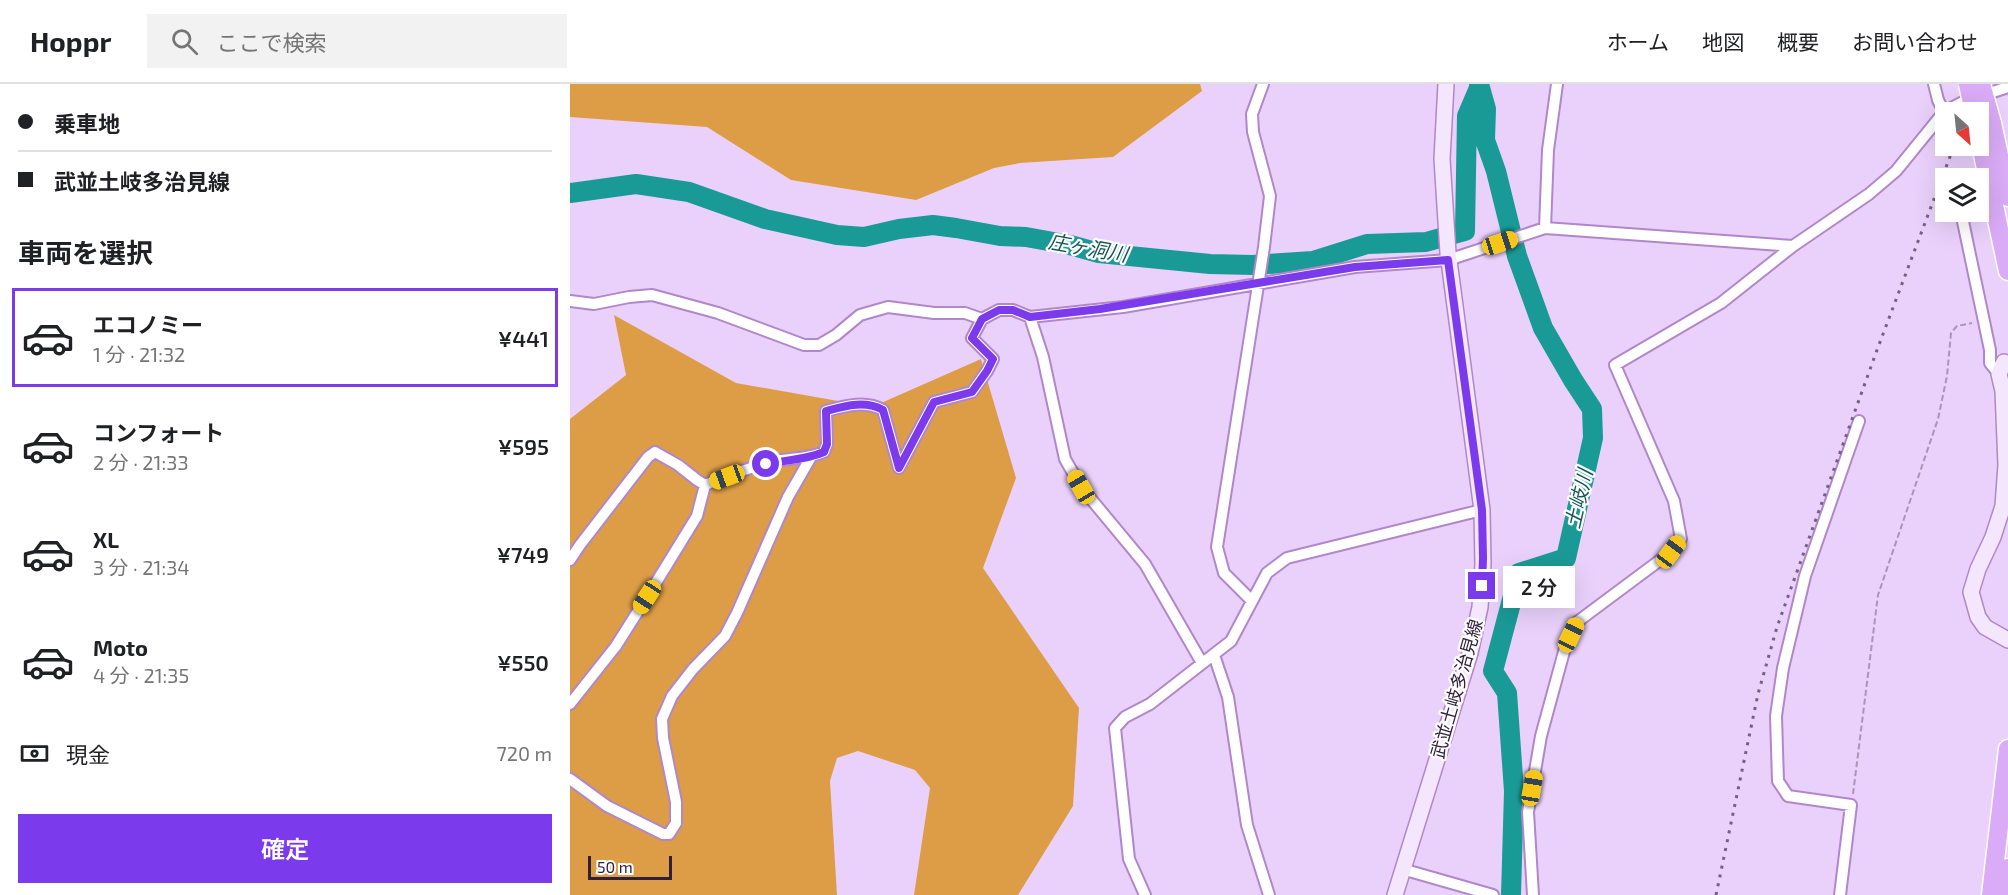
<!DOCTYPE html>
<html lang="ja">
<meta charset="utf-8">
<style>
:root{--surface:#fff;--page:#f2f2f2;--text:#202124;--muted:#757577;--line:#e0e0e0;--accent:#7c3aed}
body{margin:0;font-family:"Exo 2","Noto Sans JP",sans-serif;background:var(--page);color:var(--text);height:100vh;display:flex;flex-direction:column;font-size:22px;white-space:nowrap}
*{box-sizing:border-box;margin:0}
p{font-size:20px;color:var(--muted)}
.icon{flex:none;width:33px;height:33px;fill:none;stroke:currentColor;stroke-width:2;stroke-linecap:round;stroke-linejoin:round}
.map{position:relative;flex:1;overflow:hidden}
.panel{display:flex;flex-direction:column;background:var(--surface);width:570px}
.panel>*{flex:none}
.banner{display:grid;align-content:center;height:132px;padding:0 18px;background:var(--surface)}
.needle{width:39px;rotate:153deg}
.buttons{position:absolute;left:1365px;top:18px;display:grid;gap:12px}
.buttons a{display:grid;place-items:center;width:54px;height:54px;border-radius:0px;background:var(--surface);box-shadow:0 6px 24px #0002;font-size:30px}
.scale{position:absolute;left:18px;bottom:15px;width:84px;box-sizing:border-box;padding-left:6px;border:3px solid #2f1f39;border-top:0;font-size:16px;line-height:21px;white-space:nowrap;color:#2f1f39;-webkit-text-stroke:4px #fdfdfd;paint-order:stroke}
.end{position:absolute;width:27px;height:27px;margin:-14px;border:8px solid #7c3aed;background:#fff;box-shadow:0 0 0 3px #fff}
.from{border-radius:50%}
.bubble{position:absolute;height:42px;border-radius:0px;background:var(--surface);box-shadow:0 6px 24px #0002;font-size:20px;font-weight:600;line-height:42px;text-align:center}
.car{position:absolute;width:18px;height:36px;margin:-18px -9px;border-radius:8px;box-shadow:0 0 4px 2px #0007;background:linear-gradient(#f5c518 24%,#345 0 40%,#f5c518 0 76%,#345 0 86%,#f5c518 0)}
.banner b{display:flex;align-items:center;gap:21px;height:57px;font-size:22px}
.banner b+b{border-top:2px solid var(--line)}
.banner i{width:15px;height:15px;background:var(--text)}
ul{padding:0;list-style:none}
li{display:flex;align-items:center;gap:18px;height:99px;margin:0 12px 9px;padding:0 6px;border:3px solid transparent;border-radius:0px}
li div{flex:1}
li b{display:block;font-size:22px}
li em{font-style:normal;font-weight:600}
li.selected{border-color:var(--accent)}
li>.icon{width:54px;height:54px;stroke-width:1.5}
h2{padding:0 18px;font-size:27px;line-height:72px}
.pay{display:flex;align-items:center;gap:15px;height:66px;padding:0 18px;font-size:22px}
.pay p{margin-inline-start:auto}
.button{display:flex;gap:12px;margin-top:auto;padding:12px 18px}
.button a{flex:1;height:69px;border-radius:0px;background:var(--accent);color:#fff;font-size:24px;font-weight:600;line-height:69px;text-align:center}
header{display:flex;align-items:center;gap:36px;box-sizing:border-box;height:84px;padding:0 30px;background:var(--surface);border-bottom:2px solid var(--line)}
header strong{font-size:28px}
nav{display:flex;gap:33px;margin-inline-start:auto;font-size:21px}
.search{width:420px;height:54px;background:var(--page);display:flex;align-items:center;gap:15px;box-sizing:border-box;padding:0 21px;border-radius:0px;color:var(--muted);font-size:22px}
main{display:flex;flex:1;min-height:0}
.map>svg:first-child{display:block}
.forest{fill:#dd9d46}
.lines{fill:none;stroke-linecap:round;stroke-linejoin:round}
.river{stroke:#1a9a96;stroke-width:20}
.street-casing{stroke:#b187ca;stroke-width:14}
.secondary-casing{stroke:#b187ca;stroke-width:18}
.highway-casing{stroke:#fff;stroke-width:21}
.path{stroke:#aa94b8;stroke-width:2;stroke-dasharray:6 3;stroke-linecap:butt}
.street{stroke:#fff;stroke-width:10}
.secondary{stroke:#f4e6fc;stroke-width:15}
.highway{stroke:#daabf6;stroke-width:18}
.rail{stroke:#746181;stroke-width:3;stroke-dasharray:3 6;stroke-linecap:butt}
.highway-bridge-casing{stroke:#fff;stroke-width:21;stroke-linecap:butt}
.highway-bridge{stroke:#daabf6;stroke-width:18}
.route{stroke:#7c3aed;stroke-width:8}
.labels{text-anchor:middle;stroke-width:4.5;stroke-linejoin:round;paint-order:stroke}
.street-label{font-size:18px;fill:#2f1f39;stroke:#fdfdfd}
.water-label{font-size:20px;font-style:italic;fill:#165755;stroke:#fdfdfd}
</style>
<header>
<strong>Hoppr</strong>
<div class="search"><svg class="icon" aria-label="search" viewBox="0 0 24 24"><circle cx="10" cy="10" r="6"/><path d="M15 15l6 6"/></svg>ここで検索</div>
<nav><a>ホーム</a><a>地図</a><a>概要</a><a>お問い合わせ</a></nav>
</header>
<main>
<section class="panel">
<div class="banner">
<b><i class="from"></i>乗車地</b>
<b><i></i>武並土岐多治見線</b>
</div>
<h2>車両を選択</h2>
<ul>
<li class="selected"><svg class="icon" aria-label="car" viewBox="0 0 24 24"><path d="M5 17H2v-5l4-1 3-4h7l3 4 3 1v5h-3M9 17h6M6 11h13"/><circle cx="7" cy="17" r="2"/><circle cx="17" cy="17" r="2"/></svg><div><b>エコノミー</b><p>1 分 · 21:32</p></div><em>¥441</em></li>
<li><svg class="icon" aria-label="car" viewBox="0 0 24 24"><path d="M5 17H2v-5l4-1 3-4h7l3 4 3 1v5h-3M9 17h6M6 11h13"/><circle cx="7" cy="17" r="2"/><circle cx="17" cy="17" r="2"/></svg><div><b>コンフォート</b><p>2 分 · 21:33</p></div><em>¥595</em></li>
<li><svg class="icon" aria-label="car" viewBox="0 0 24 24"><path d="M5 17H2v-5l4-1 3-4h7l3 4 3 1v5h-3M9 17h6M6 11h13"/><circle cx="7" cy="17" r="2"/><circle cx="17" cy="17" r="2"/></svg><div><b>XL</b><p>3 分 · 21:34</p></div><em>¥749</em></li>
<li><svg class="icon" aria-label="car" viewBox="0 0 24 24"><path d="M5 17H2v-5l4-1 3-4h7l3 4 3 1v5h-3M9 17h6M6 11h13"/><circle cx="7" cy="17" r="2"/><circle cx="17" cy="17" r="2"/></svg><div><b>Moto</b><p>4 分 · 21:35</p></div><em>¥550</em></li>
</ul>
<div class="pay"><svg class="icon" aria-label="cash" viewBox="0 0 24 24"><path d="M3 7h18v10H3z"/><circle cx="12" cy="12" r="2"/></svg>現金<p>720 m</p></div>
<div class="button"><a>確定</a></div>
</section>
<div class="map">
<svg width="1438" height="811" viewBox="0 0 1438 811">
<rect width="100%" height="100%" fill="#ead1fb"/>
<!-- forest -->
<path class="forest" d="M0 0H630L632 7 543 73 450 79 424 84 346 116 221 96 137 43 0 33Z
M44 231 166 299 302 323 411 275 446 394 413 484 509 624 503 722 448 811H344L360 704 345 686 288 667 267 674 260 697 267 811H0V335L56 291Z"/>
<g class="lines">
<!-- river -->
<path class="river" d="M909 0 916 25 915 56 926 87 947 172 973 244 1003 296 1022 325 1023 354 996 474 949 489 923 587 937 609 944 707 941 811
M0 109 66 100 119 108 195 135 267 151 294 153 329 145 363 141 386 144 430 152 456 153 500 161 529 169 640 180 683 181 743 177 797 160 856 158 895 147 897 32 909 4"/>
<defs>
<path id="street" d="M1364 0 1368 16 1374 28
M1391 128 1420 266V279L1429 290
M975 144 978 66 987 0
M0 217 24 220 59 213 82 211 148 229 234 261H249L266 251 290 231 318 223 364 229H395L412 235
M460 233 473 273 495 375 511 403 575 480 632 579
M0 476 10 461 78 373 85 368 108 381 127 396 135 401C160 391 185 381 212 376 227 374 240 374 254 368L257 360 256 327C275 322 295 316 313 326L329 384 364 318 402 308 417 287 423 275 402 254 412 235 429 226H443L460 233 553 223 785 183 878 176 975 144 1223 162
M681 516 654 489 647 463 694 163 700 112 683 48 682 30 693 0
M644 571 658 613 677 741 699 811
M0 620 46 562 87 497 127 432 135 401
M0 695 37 722 93 750H99L106 739V718L93 654 92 635 102 612 123 585 155 552 167 529 218 413 241 373
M832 785 923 811
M575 811 559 775 545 644 555 633 580 620 661 557 697 489 717 474 912 426
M963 811 958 728 971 652 995 564 1007 538 1101 468 1111 455 1104 417 1045 281 1151 219 1223 162 1299 110 1326 87 1374 28 1393 18 1438 3
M1270 811 1281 721 1218 712 1208 697 1206 632 1213 584 1235 492 1289 337"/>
<path id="secondary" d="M1434 278 1429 290 1433 307 1436 381 1433 422 1423 453 1408 485 1401 508 1408 533 1415 543 1438 556
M825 811 900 569 910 523 913 480 912 426 878 169 872 75 876 0"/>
<path id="highway" d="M1422 39 1438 113
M1408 47 1438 187
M1421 811 1438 665
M1434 811 1438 784"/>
</defs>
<!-- street casing -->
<use href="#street" class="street-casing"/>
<!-- secondary casing -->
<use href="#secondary" class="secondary-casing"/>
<!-- highway casing -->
<use href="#highway" class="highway-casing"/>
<!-- path -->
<path class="path" d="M1283 710 1308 511 1368 335 1377 292 1381 249 1387 242 1402 239"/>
<!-- street -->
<use href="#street" class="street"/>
<!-- secondary -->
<use href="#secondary" class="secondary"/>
<!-- highway -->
<use href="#highway" class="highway"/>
<!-- rail -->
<path class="rail" d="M1389 28 1399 0
M1146 811 1188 610 1207 543 1307 266 1384 62"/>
<defs>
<path id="highway-bridge" d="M1398 0 1404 28
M1411 0 1422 39"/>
</defs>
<!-- highway-bridge casing -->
<use href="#highway-bridge" class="highway-bridge-casing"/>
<!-- highway-bridge -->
<use href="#highway-bridge" class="highway-bridge"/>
</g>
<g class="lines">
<!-- route -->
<path class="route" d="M196 380C215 376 236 376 254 368L257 360 256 327C275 322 295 316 313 326L329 384 364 318 402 308 417 287 423 275 402 254 412 235 429 226H443L460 233 530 225 785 183 878 176 912 426 913 474 912 502"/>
</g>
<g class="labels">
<!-- street labels -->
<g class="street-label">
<text transform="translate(887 605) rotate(-74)" y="6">武並土岐多治見線</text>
</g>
<!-- water labels -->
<g class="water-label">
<text transform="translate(518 164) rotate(10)" y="7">庄ヶ洞川</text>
<text transform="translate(1009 415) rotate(-77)" y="7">土岐川</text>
</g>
</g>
</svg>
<div class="buttons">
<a><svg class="needle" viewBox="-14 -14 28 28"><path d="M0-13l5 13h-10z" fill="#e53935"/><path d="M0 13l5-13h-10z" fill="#757577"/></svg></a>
<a><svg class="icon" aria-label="layers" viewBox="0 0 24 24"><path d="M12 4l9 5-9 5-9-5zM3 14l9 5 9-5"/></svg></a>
</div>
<div class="scale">50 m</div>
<i class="end from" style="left:196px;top:380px"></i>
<i class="end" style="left:912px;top:502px"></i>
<div class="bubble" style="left:933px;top:482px;width:72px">2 分</div>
<i class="car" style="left:930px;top:159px;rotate:72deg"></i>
<i class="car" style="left:157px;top:393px;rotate:250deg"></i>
<i class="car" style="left:511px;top:403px;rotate:330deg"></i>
<i class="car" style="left:1101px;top:468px;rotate:37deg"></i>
<i class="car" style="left:77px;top:513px;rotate:213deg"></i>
<i class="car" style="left:1001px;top:551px;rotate:25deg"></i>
<i class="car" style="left:962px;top:704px;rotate:10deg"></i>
</div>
</main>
